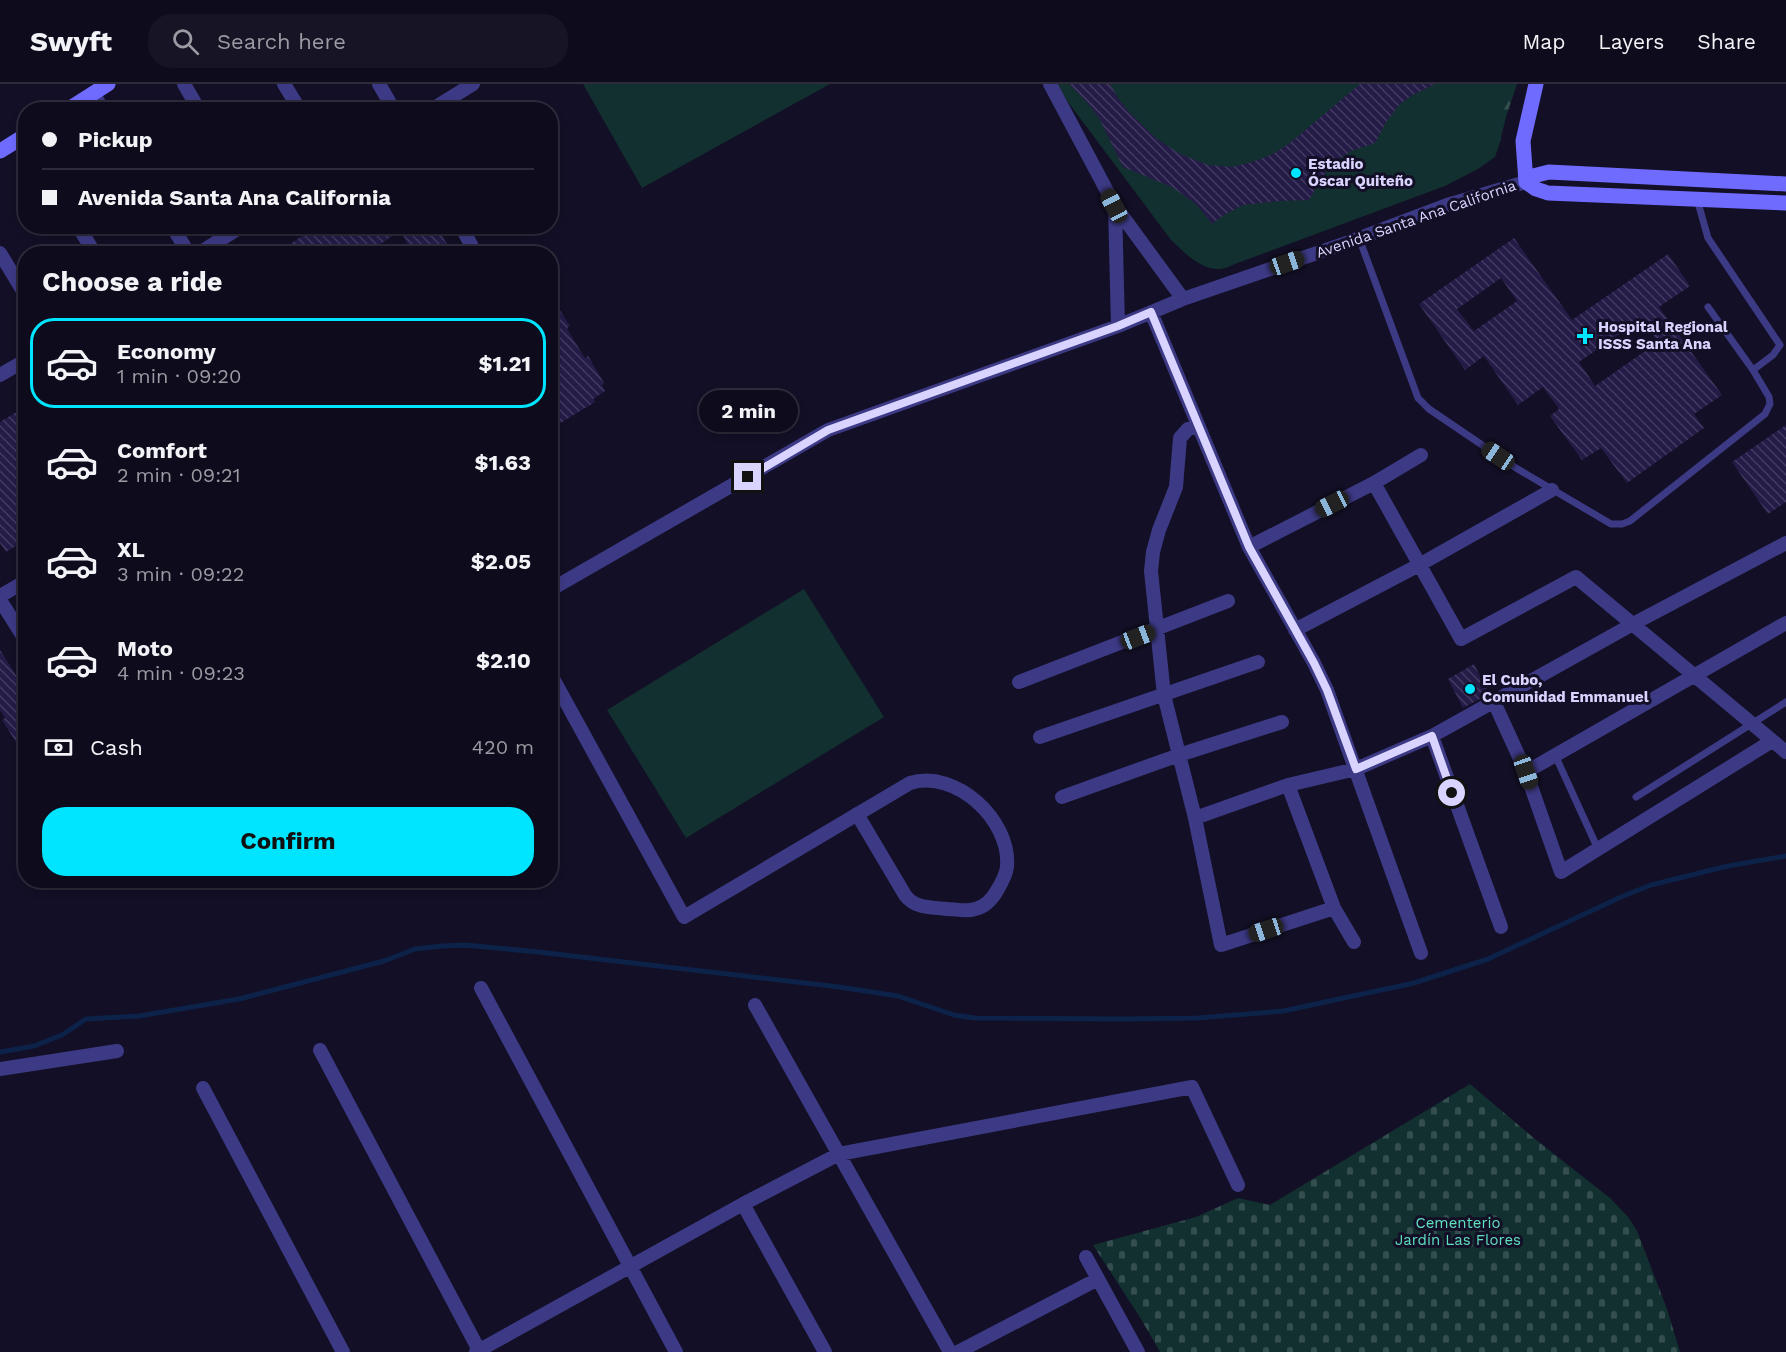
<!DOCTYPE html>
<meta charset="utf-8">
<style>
:root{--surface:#0e0b1c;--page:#171425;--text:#f1f3f6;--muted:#9b9ba3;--line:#2e2b3b;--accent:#00e5ff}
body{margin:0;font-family:"Work Sans",sans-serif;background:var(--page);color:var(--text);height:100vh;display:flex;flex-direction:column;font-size:22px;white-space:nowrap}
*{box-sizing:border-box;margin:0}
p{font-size:20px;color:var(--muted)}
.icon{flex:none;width:33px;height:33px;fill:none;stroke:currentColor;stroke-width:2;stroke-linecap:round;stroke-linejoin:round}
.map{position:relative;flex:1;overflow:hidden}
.sheet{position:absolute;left:18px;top:162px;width:540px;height:642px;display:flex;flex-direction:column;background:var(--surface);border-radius:24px;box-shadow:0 3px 9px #0003,0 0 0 2px var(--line)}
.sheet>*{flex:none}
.top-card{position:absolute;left:18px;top:18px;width:540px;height:132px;border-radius:24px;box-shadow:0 3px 9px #0003,0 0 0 2px var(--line);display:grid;align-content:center;height:132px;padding:0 24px;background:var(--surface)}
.end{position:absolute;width:27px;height:27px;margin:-14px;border:8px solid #d9d4ff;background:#111;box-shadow:0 0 0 3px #111}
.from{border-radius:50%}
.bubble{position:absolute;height:42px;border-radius:21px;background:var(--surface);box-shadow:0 3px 9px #0003,0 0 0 2px var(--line);font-size:20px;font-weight:700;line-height:42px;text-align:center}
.car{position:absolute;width:18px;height:36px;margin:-18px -9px;border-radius:8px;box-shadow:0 0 4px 2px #0007;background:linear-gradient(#222 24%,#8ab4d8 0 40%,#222 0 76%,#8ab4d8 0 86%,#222 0)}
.top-card b{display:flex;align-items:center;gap:21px;height:57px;font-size:22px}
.top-card b+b{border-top:2px solid var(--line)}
.top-card i{width:15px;height:15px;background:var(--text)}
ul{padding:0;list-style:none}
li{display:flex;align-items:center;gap:18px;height:90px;margin:0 12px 9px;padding:0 12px;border:3px solid transparent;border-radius:24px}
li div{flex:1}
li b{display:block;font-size:22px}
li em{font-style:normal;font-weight:700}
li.current{border-color:var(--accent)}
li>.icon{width:54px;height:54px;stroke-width:1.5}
h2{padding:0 24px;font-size:27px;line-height:72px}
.pay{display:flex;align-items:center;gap:15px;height:66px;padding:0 24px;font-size:22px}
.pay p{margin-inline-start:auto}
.button{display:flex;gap:12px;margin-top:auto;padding:12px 24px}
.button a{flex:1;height:69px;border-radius:24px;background:var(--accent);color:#111;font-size:24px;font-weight:700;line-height:69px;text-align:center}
header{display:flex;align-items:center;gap:36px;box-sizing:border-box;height:84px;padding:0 30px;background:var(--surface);border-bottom:2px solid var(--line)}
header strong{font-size:28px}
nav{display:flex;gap:33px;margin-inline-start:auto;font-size:21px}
.search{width:420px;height:54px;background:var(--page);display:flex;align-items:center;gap:15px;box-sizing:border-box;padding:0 21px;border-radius:24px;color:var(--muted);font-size:22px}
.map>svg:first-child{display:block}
.forest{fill:url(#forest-firs)}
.cemetery{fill:url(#cemetery-stones)}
.park{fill:#12302f}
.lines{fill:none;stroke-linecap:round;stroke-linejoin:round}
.stream{stroke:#0c2248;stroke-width:5}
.building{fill:url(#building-back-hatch);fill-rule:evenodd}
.lane{stroke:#3d3a85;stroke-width:7}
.street{stroke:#3d3a85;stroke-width:14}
.secondary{stroke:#6f6bff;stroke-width:15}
.route{stroke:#d9d4ff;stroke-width:8}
.poi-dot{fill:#00e5ff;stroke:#130f26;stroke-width:2}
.labels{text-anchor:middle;stroke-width:6;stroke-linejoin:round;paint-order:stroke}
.poi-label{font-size:15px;font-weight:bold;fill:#d9d4ff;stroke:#130f26;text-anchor:start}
.street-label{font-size:15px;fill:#d9d4ff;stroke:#130f26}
.park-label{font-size:15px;fill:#5fe0c0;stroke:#130f26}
</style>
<header>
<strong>Swyft</strong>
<div class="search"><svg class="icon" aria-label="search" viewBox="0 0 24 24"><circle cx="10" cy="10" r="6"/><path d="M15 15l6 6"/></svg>Search here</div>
<nav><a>Map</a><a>Layers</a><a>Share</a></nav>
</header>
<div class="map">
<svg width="1786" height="1268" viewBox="0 0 1786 1268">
<defs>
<pattern id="forest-firs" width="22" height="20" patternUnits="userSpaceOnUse" patternTransform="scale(1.5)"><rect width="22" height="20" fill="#12302f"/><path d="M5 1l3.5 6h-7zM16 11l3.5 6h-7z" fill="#344d4e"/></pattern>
<pattern id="cemetery-stones" width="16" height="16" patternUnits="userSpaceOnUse" patternTransform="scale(1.5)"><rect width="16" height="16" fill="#12302f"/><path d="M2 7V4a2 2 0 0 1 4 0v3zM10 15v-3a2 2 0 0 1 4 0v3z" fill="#344d4e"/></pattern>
<pattern id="building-back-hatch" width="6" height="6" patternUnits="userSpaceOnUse" patternTransform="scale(1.5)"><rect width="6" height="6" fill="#241b47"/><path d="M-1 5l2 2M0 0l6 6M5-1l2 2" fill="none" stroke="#433b63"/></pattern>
</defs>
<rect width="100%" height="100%" fill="#130f26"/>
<!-- forest -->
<path class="forest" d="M1501 0H1517L1506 33 1501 53Z"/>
<!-- cemetery -->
<path class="cemetery" d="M1470 1000 1535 1055 1610 1114 1628 1133 1637 1147 1667 1225 1680 1268H1160L1141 1235 1093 1161 1196 1133 1238 1114 1270 1121Z"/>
<!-- park -->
<path class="park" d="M583 0H830L642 104Z
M1057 0H1501V56L1495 73 1478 85 1445 102 1235 180C1231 182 1226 184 1221 185 1201 187 1184 168 1171 156L1068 18Z
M804 505 884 633 686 754 607 626Z"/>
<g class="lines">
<!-- stream -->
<path class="stream" d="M0 968 34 962 62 951 86 935 139 932 239 915 384 877 415 865 442 862 465 861 538 868 839 903 898 912 954 931 975 934 1123 935 1198 934 1283 927 1414 899 1488 875 1621 813 1651 801 1728 782 1786 772"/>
</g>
<!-- building -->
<path class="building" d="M1069 0H1110L1118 14 1129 28 1157 55 1180 70 1208 81 1232 83 1252 78 1273 70 1291 58 1360 0H1435L1411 12 1400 20 1386 38 1375 59 1351 67 1333 79 1321 95 1309 116 1280 117 1243 121 1224 131 1212 140 1197 121 1172 103 1123 83 1099 34 1084 15Z
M317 142H436L447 160 439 165 442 170H414L400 147 379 161 381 164 371 170H275Z
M1514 154 1572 236 1668 170 1690 202 1659 223 1722 311 1694 330 1704 344 1627 399 1601 364 1582 376 1550 332 1559 325 1543 303 1518 321 1484 272 1465 286 1419 220ZM1501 194 1517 217 1474 247 1457 225ZM1641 235 1658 258 1595 302 1579 278Z
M550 211 570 242 567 244 570 250 585 274 588 272 604 299 602 301 605 307 593 315 595 318 572 332 559 340 557 337 550 341Z
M26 322V456L6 468 0 459V338Z
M1786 341V418L1768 430 1732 378Z
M0 566 26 607V674L2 636 5 634 0 626Z
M1474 580 1489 610 1463 624 1448 595Z"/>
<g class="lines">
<!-- lane -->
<path class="lane" d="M1697 115 1708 154 1780 261 1773 271 1753 286
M1359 154 1418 314 1429 325 1516 384 1611 440H1622L1630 437 1765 330 1770 320 1769 313 1753 286 1708 223
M1555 671 1598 765
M1636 713 1786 618"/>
<!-- street -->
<path class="street" d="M184 0 199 26
M284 0 300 26
M379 0 394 26
M1050 0 1115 122 1183 215
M93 9 103 26
M431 26 473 0
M1115 122 1118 242
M78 142 95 170
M172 142 189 170
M461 142 476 170
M0 169 26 212
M198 170 242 142
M1151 228 1249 463 1314 579 1327 606 1421 869
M0 291 26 276
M1198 341 1188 345 1180 354 1176 403 1159 446 1153 468 1151 487 1164 611 1195 734 1221 861 1334 824
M1374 399 1421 371
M1249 463 1374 399 1461 555 1576 493 1786 668
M550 506 828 346 1118 242 1183 215 1349 158 1447 121 1526 98
M0 512 26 497
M0 516 26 557
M1295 546 1419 481 1552 406
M550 589 684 833 910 699C956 685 1011 736 1007 783 1006 791 1002 798 998 805 993 814 985 823 975 825 966 828 956 825 947 825 932 823 915 825 905 811L857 730
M1019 598 1228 517
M1494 618 1526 688 1561 788 1772 657
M1432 652 1501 843
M1040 653 1258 578
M1526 688 1786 539
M1288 701 1334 824 1354 858
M1062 713 1179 671 1282 638
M1195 734 1288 701 1356 685 1432 652 1633 540 1786 459
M481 904 676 1268
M755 921 950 1268
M320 966 480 1268
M0 985 117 967
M203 1004 343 1268
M743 1120 825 1268
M1086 1173 1138 1268
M476 1268 743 1120 839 1070 1192 1003 1238 1101
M958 1268 1098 1195"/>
<!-- secondary -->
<path class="secondary" d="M67 26 108 0
M0 67 26 51
M1526 98 1536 105 1548 109 1786 119
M1526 98 1533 92 1549 88 1786 100
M1526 98 1523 57 1536 0"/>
</g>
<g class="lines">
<!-- route -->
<path class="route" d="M748 393 828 346 1118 242 1151 228 1249 463 1314 579 1327 606 1356 685 1432 652 1452 709"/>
</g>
<!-- markers -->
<g class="poi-dot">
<circle cx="1296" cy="89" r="6"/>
<path d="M1582 243h6v6h6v6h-6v6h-6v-6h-6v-6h6z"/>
<circle cx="1470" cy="605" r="6"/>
</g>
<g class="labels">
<!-- poi labels -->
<g class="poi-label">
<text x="1308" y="85">Estadio<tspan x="1308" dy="17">Óscar Quiteño</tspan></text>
<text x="1598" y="248">Hospital Regional<tspan x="1598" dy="17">ISSS Santa Ana</tspan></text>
<text x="1482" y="601">El Cubo,<tspan x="1482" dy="17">Comunidad Emmanuel</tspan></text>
</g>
<!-- street labels -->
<g class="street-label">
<text transform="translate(1416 135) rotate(-19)" y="5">Avenida Santa Ana California</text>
</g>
<!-- park labels -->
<g class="park-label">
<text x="1458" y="1144">Cementerio<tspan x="1458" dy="17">Jardín Las Flores</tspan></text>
</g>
</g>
</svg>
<i class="end from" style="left:1452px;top:709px"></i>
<i class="end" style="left:748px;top:393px"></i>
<div class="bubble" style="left:699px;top:306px;width:99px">2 min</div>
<i class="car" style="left:1114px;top:122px;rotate:332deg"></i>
<i class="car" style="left:1287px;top:179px;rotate:71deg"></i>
<i class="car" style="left:1498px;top:372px;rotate:304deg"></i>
<i class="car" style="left:1332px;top:420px;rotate:243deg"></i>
<i class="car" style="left:1138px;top:553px;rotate:69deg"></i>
<i class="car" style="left:1526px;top:688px;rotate:161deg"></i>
<i class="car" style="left:1266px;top:846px;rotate:252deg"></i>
<div class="top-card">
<b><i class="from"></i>Pickup</b>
<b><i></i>Avenida Santa Ana California</b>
</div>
<section class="sheet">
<h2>Choose a ride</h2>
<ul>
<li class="current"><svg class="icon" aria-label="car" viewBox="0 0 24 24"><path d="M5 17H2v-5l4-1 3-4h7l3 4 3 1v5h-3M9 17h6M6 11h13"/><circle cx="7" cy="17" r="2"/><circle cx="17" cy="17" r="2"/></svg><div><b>Economy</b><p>1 min · 09:20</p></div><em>$1.21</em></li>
<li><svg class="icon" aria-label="car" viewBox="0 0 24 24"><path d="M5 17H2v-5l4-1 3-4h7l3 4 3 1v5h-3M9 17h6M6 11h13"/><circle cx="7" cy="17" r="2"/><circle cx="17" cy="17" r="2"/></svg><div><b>Comfort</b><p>2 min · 09:21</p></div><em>$1.63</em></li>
<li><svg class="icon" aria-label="car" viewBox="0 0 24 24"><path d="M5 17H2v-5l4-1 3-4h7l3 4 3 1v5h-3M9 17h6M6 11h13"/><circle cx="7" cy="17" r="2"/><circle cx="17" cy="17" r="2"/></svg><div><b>XL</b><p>3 min · 09:22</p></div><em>$2.05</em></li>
<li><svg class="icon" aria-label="car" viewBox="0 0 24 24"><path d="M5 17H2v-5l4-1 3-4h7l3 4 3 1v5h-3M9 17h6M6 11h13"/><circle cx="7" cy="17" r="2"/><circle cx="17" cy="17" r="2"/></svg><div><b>Moto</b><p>4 min · 09:23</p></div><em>$2.10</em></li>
</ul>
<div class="pay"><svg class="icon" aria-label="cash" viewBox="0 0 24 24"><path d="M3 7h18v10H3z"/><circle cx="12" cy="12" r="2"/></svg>Cash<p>420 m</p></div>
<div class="button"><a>Confirm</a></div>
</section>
</div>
